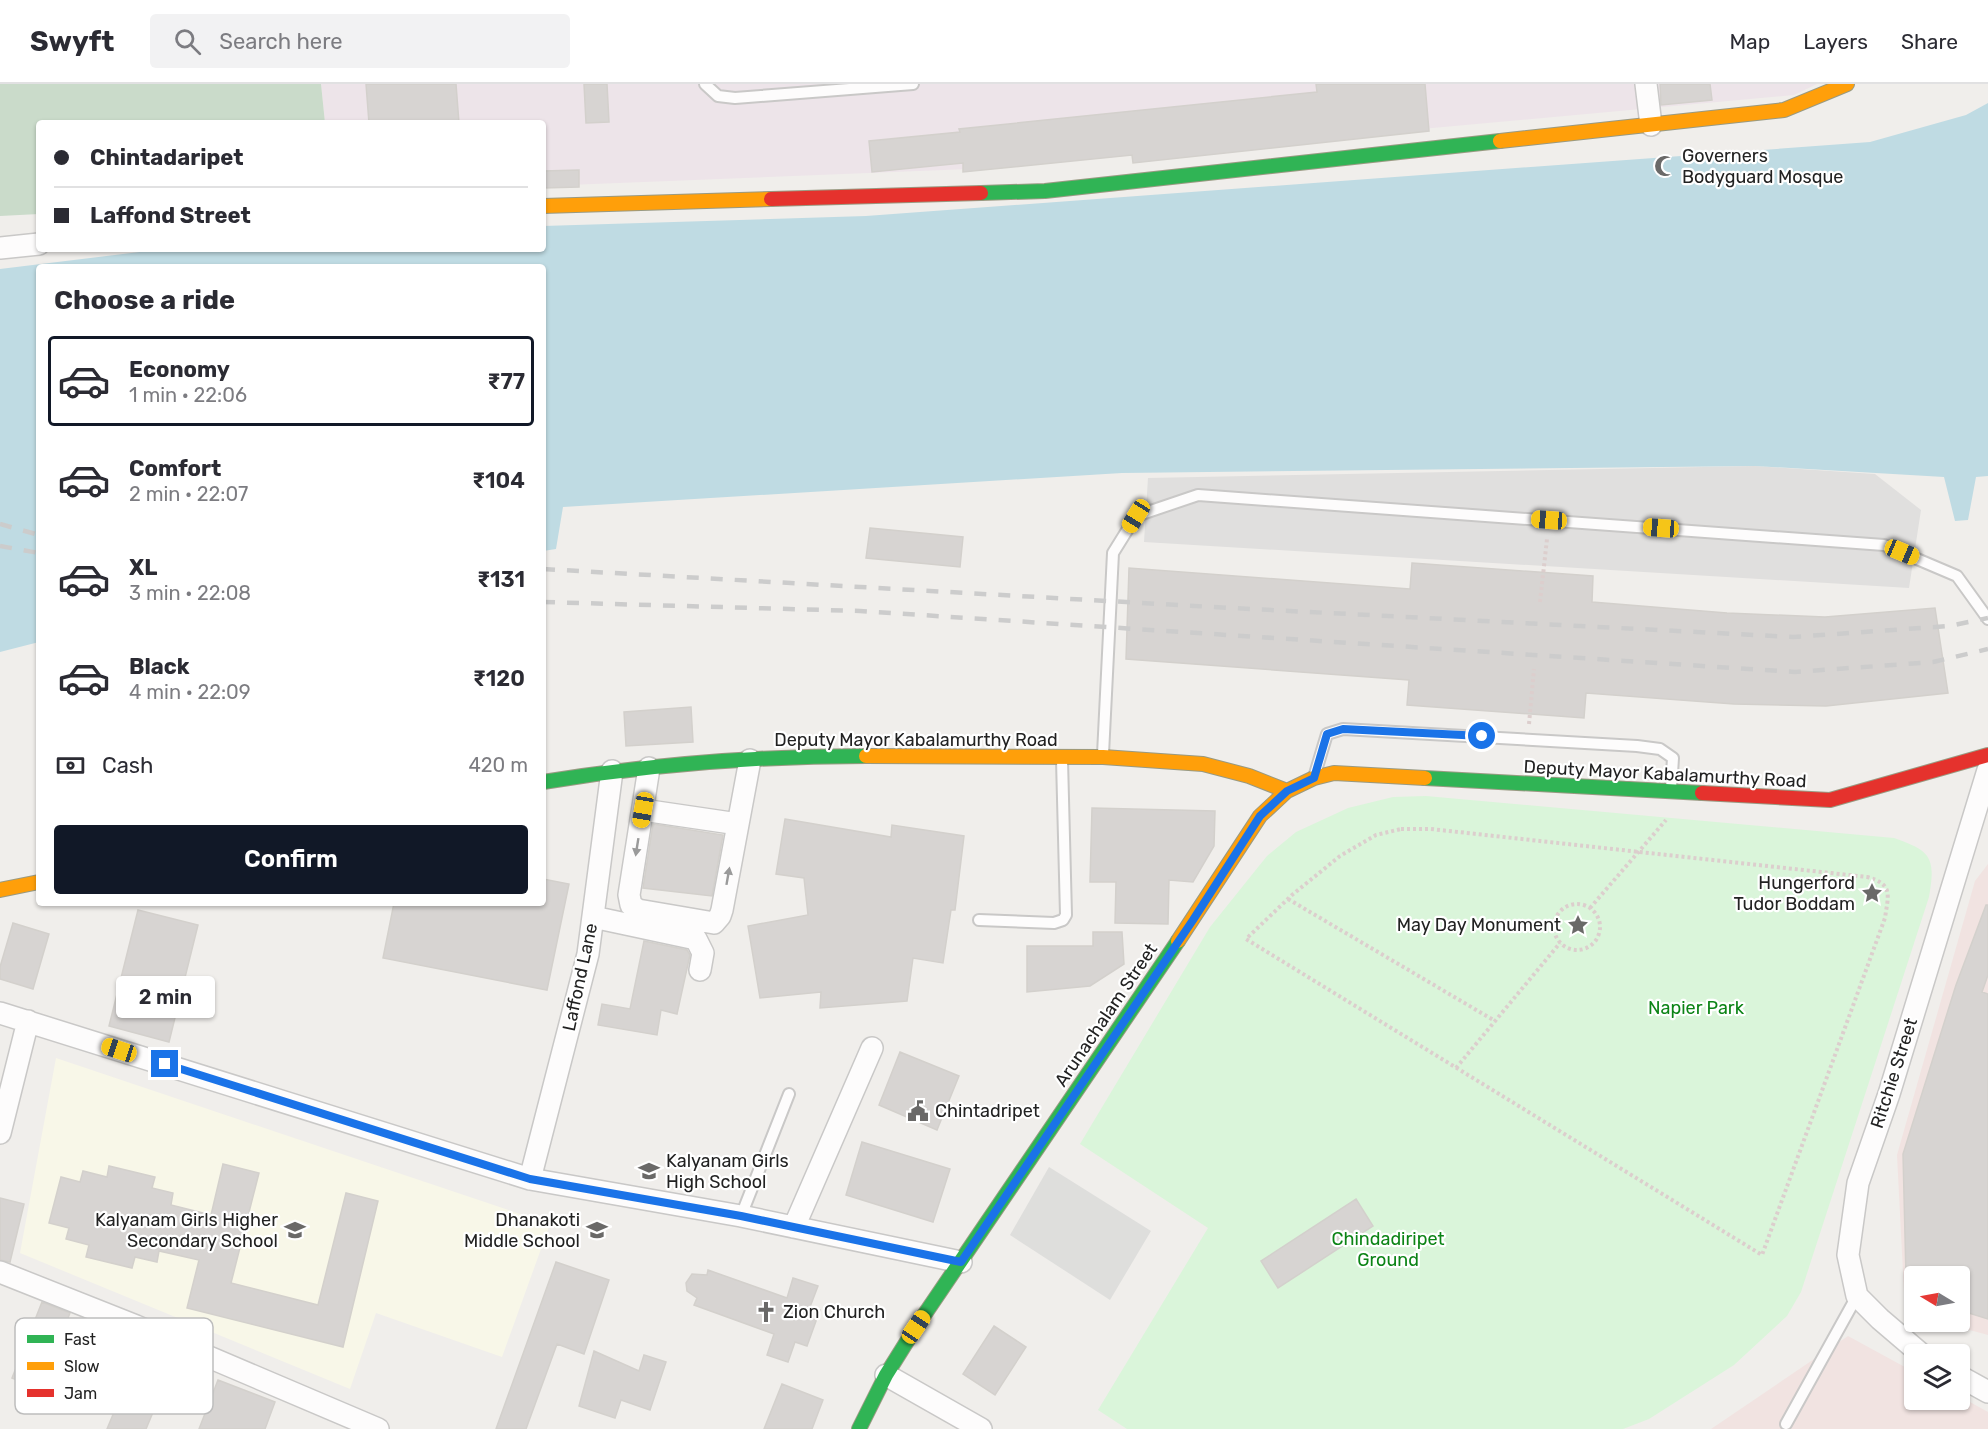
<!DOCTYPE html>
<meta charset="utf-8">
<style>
:root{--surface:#fff;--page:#f2f2f3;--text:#2b2b33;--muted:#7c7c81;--line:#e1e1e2;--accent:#111827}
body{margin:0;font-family:Rubik,sans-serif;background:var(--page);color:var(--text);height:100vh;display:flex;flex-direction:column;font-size:22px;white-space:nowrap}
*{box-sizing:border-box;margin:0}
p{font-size:20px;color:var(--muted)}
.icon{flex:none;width:33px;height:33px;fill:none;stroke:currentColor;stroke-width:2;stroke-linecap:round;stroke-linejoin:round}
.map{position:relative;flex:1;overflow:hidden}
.panel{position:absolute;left:36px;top:180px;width:510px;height:642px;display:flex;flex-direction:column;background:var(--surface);border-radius:6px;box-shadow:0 2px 4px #0004}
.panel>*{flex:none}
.guide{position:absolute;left:36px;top:36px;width:510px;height:132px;border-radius:6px;box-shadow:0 2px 4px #0004;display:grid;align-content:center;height:132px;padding:0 18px;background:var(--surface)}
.needle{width:39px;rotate:280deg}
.tools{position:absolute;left:1904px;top:1182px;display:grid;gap:12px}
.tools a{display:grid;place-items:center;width:66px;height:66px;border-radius:6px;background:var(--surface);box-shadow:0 2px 4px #0004;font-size:30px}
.end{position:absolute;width:27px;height:27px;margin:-14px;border:8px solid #1a73e8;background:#fff;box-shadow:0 0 0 3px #fff}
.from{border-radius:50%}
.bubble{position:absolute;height:42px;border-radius:6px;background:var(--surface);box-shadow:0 2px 4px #0004;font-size:20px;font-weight:600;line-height:42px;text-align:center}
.car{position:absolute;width:18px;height:36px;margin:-18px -9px;border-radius:8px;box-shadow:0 0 4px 2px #0007;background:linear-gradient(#f5c518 24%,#345 0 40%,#f5c518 0 76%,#345 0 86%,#f5c518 0)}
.guide b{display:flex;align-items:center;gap:21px;height:57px;font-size:22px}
.guide b+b{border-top:2px solid var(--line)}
.guide i{width:15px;height:15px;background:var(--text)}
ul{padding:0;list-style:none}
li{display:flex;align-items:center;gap:18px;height:90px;margin:0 12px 9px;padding:0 6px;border:3px solid transparent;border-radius:6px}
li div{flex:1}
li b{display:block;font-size:22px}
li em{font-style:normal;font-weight:600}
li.on{border-color:var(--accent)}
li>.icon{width:54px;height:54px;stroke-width:1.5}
h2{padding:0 18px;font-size:27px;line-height:72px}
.pay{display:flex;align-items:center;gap:15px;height:66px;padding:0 18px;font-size:22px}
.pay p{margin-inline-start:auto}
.action{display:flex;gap:12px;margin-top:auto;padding:12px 18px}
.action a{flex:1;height:69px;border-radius:6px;background:var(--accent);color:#fff;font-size:24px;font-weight:600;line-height:69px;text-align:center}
header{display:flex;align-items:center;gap:36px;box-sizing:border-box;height:84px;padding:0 30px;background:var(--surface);border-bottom:2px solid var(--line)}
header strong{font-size:28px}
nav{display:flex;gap:33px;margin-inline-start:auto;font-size:21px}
.search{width:420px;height:54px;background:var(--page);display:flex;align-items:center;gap:15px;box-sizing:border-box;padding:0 21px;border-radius:6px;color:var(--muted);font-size:22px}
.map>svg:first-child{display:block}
.commercial{fill:#f1e3e1}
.industrial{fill:#ede4e9}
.education{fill:#f8f7e8}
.religious{fill:#dededc}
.cemetery{fill:#cadbca}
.park{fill:#daf5da}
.parking{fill:#e0dfde}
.water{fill:#bfdbe3}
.building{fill:#d7d4d2;stroke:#d3d0cc;stroke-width:1.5}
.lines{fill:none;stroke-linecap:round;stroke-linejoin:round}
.lane-casing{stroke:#c9c8c7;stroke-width:14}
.street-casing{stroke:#c9c8c7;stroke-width:24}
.fast-casing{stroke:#999a82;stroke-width:16}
.slow-casing{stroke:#999a82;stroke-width:16}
.jam-casing{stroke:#999a82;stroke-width:16}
.path{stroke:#dccecd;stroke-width:4;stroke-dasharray:3 3;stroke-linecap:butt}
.lane{stroke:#fdfcfc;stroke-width:10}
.street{stroke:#fdfcfc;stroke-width:21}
.fast{stroke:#30b455;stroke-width:14}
.slow{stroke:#ff9f0a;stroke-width:14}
.jam{stroke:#e5322d;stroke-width:14}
.rail{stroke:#ccc;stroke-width:4.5;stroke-dasharray:12 12;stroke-linecap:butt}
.oneway{fill:#9a9a9a}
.route{stroke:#1a73e8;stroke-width:8}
.labels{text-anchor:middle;stroke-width:4.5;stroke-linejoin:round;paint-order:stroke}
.poi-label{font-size:18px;fill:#222;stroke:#fff;text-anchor:start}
.street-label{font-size:18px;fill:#222;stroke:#fff}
.park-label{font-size:18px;fill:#0c8416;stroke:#fff}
.key{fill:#fff;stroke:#bdbdbd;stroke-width:1.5}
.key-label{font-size:16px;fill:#222}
</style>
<header>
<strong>Swyft</strong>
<div class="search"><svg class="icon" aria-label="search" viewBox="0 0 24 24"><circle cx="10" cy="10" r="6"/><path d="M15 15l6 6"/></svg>Search here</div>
<nav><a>Map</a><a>Layers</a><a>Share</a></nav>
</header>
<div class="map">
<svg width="1988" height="1345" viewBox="0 0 1988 1345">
<rect width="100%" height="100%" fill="#f0eeeb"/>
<!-- commercial -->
<path class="commercial" d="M1988 780V1251L1940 1238H1959V1192H1914V1231L1905 1228 1897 1071 1975 797Z
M1848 1252 1914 1288V1316H1959V1312L1988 1328V1345H1711Z"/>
<!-- industrial -->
<path class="industrial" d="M321 0H1817L1794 11 994 84 543 102V39H325Z"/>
<!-- education -->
<path class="education" d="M56 974 550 1140 502 1273 376 1229 350 1305 20 1169Z"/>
<!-- religious -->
<path class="religious" d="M1049 1083 1151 1147 1110 1216 1010 1151Z"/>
<!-- cemetery -->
<path class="cemetery" d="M0 0H321L325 39H39V130L0 132Z"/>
<!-- park -->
<path class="park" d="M1426 712 1894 754C1931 767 1936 773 1929 813L1801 1208 1787 1232 1734 1281 1649 1335 1623 1345H1127L1098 1326 1208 1144 1080 1060 1210 843 1267 772 1296 748 1348 724 1393 713Z"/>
<!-- parking -->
<path class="parking" d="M1755 382 1875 390 1921 426 1909 504 1144 458 1148 394Z"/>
<!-- water -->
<path class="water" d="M1988 19V392L1976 393 1968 436 1955 437 1944 393 1755 382 1122 389 563 423 556 465 543 467V183H39V558L0 568V185L164 165H543V142L866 132 1870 58 1966 31Z"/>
<!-- building -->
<path class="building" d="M366 0H456L459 39H369Z
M584 0H607L609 38 586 39Z
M1316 0H1425L1429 47 1133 79 1132 71 963 88V79L872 88 869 57 960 48 959 45 1317 8Z
M1660 0H1710L1712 16 1661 21Z
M579 86V103L543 104V87Z
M870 444 963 453 960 483 866 474Z
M1412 479 1593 492 1592 518 1727 529 1825 533 1935 524 1948 609 1826 622 1734 620 1586 609 1584 634 1407 621 1409 596 1126 575 1129 484 1410 505Z
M691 623 693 658 626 662 624 628Z
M1092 724 1215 727 1214 762 1193 798 1169 796 1168 840 1115 839 1116 798H1090Z
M785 735 891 753 892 741 964 752 955 826H951L943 879 913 874 907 917 820 924 821 908 760 914 748 842 808 831 804 794 776 790Z
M653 740 723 751 712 812 643 804Z
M543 795 569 800 547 906 383 874 394 819H543Z
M1986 821H1988V891L1982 908 1988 910V1235L1959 1226V1192H1906L1903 1070 1956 901Z
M138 826 198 841 169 958 109 942Z
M13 839 49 850 33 905 0 895V883Z
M1093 848H1122L1124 880 1090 902 1027 908V862H1093Z
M644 857 687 866 690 871 677 930 661 926 657 951 598 941 602 920 630 925Z
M900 968 959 992 937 1046 879 1021Z
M862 1058 950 1085 933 1138 846 1111Z
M223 1080 259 1089 231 1199 318 1221 346 1109 378 1117 343 1263 187 1224 199 1176 159 1167 157 1178 135 1173 132 1184 86 1173 89 1161 66 1155 69 1144 49 1139 61 1093 80 1098 83 1087 107 1093 109 1082 155 1093 152 1104 173 1109 171 1121 211 1131Z
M0 1114 24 1120 10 1178 0 1176Z
M1356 1115 1373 1142 1278 1204 1261 1177Z
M556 1178 609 1196 584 1270 557 1260 526 1345H496Z
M708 1186 787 1214 793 1194 818 1202 810 1223 820 1226 807 1262 795 1258 788 1278 767 1271 774 1250 694 1221 697 1214 687 1207 686 1199 692 1190 707 1191Z
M42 1218 70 1229 40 1305 12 1294Z
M994 1242 1026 1263 995 1311 963 1290Z
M594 1267 639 1287 644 1271 666 1278 650 1326 621 1316 615 1334 579 1322Z
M139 1268 172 1283 146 1345H107Z
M218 1296 275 1318 265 1345H199Z
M782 1300 823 1316 812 1345H764Z"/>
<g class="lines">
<defs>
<path id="lane" d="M705 0 718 12 735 14 913 0
M1103 670 1113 469 1136 432 1198 411 1884 461 1957 492 1988 535
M1315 690 1327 650 1343 645 1637 662 1660 665 1673 674 1671 705
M979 836 1054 839 1063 836 1066 831 1062 676
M741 1132 789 1010
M1786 1340 1857 1212"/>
<path id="street" d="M1646 0 1651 41
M0 164 39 160
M649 684 629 811 631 821 638 826 714 839 720 832 722 826 750 676
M643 726 738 740
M593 833 696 855 703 869 700 886
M0 929 530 1095 741 1132 961 1178
M0 1049 28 937
M530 1095 588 870 612 687
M794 1143 872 964
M0 1188 136 1242 378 1345
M1921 1270 1880 1235 1857 1212 1848 1171 1858 1099 1889 1010 1988 686
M886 1291 981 1345
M1959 1292 1988 1308"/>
<path id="fast" d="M981 109 1045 107 1500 57
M1425 694 1702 709
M543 698C647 681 760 672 866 672
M859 1345 886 1291 916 1243 1178 857"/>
<path id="slow" d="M1500 57 1784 26 1847 0
M543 122 771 115
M866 672 1103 673 1203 680 1249 692 1287 707
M0 806 39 798
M1178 857 1260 732 1287 707 1314 694 1334 689 1425 694"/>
<path id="jam" d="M771 115 981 109
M1702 709 1830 716 1988 671"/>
</defs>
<!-- lane casing -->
<use href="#lane" class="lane-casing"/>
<!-- street casing -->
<use href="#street" class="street-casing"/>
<!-- fast casing -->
<use href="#fast" class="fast-casing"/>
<!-- slow casing -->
<use href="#slow" class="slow-casing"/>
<!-- jam casing -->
<use href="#jam" class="jam-casing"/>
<!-- path -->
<path class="path" d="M1540 518 1547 455
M1529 640 1534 585
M1401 745H1431L1867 793C1894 800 1888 812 1885 834L1762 1171 1246 855 1292 811 1340 772 1376 751Z
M1288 815 1495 937
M1554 843a23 23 0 1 1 46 0a23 23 0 1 1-46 0Z
M1590 824 1666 736
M1456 984 1560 859"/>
<!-- lane -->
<use href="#lane" class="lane"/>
<!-- street -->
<use href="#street" class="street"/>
<!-- fast -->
<use href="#fast" class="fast"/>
<!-- slow -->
<use href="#slow" class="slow"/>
<!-- jam -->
<use href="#jam" class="jam"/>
<!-- rail -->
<path class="rail" d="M0 440 39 451
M0 462 39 469
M543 485 1213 523 1793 553 1949 542 1988 534
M543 518 860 527 1795 588 1933 578 1988 565"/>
</g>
<!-- one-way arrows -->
<defs><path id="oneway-solid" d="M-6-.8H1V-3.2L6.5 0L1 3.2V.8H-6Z" transform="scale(1.5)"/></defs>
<g class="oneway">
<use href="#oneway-solid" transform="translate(637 763) rotate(99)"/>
<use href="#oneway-solid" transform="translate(728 792) rotate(-80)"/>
</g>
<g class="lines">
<!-- route -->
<path class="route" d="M165 980 530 1095 741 1132 961 1178 1193 836 1260 732 1287 707 1314 694 1327 650 1343 645 1482 652"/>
</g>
<!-- icons -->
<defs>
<symbol id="mosque-bare" viewBox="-9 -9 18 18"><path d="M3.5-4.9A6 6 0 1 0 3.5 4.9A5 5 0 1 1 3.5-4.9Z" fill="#6a6968" stroke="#fff" stroke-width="2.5" paint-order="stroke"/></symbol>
<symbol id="sight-bare" viewBox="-9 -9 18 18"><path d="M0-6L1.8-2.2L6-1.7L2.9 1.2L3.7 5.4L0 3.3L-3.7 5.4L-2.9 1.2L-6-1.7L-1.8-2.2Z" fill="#6a6968" stroke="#fff" stroke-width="2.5" paint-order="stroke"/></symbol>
<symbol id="civic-bare" viewBox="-9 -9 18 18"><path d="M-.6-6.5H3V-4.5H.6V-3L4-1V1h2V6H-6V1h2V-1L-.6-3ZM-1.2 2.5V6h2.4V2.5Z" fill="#6a6968" stroke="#fff" stroke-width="2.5" paint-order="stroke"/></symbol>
<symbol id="school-bare" viewBox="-9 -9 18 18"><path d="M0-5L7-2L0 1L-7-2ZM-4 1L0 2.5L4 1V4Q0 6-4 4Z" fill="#6a6968" stroke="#fff" stroke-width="2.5" paint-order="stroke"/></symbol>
<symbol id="church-bare" viewBox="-9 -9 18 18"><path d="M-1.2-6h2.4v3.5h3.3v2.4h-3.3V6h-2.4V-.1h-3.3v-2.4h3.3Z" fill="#6a6968" stroke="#fff" stroke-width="2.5" paint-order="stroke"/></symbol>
</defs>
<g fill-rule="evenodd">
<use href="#mosque-bare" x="1650" y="67" width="30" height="30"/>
<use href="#sight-bare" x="1857" y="794" width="30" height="30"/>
<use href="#sight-bare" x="1563" y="826" width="30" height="30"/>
<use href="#civic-bare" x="903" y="1012" width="30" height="30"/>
<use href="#school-bare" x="634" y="1072" width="30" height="30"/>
<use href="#school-bare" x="280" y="1131" width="30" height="30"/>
<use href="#school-bare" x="582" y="1131" width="30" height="30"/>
<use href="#church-bare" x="751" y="1213" width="30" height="30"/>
</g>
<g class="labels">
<!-- poi labels -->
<g class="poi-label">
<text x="1682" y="78">Governers<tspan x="1682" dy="21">Bodyguard Mosque</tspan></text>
<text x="1855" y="805" text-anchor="end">Hungerford<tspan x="1855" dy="21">Tudor Boddam</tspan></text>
<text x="1561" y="847" text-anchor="end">May Day Monument</text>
<text x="935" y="1033">Chintadripet</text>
<text x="666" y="1083">Kalyanam Girls<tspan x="666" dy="21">High School</tspan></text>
<text x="278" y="1142" text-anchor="end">Kalyanam Girls Higher<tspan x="278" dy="21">Secondary School</tspan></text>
<text x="580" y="1142" text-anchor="end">Dhanakoti<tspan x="580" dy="21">Middle School</tspan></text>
<text x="783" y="1234">Zion Church</text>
</g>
<!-- street labels -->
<g class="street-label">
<text x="916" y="662">Deputy Mayor Kabalamurthy Road</text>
<text transform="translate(1665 690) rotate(3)" y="6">Deputy Mayor Kabalamurthy Road</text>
<text transform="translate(580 893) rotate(-78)" y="6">Laffond Lane</text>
<text transform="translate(1106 931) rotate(-56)" y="6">Arunachalam Street</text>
<text transform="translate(1894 989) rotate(-72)" y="6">Ritchie Street</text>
</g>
<!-- park labels -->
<g class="park-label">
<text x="1696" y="930">Napier Park</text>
<text x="1388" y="1161">Chindadiripet<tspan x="1388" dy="21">Ground</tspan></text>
</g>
</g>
<!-- legend -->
<rect x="15" y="1234" width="198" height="96" rx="9" class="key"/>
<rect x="27" y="1251" width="27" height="8" fill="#30b455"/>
<rect x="27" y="1278" width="27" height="8" fill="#ff9f0a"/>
<rect x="27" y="1305" width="27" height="8" fill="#e5322d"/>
<g class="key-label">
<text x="64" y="1261">Fast</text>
<text x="64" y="1288">Slow</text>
<text x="64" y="1315">Jam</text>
</g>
</svg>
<div class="tools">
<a><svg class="needle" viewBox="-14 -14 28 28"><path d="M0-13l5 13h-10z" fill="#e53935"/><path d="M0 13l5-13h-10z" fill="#7c7c81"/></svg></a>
<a><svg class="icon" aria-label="layers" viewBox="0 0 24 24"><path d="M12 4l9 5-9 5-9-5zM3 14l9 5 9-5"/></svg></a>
</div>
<i class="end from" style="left:1482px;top:652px"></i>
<i class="end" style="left:165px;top:980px"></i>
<div class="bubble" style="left:116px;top:892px;width:99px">2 min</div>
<i class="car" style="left:1136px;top:432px;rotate:212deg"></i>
<i class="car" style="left:1549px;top:436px;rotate:274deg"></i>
<i class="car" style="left:1661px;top:444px;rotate:274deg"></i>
<i class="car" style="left:1902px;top:468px;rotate:113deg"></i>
<i class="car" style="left:643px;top:726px;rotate:190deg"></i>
<i class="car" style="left:119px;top:966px;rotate:288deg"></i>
<i class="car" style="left:916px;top:1243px;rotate:34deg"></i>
<div class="guide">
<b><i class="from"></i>Chintadaripet</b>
<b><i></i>Laffond Street</b>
</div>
<section class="panel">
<h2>Choose a ride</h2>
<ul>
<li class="on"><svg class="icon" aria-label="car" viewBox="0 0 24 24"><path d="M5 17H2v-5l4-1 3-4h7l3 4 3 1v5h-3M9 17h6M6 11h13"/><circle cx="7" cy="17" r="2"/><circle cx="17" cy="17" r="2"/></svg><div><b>Economy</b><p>1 min · 22:06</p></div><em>₹77</em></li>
<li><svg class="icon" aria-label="car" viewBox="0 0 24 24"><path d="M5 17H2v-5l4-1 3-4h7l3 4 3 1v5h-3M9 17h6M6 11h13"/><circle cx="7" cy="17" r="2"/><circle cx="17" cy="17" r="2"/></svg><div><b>Comfort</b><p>2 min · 22:07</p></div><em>₹104</em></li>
<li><svg class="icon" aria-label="car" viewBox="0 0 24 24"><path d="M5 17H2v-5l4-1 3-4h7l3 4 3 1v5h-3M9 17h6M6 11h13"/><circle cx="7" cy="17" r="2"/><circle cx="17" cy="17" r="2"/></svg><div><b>XL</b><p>3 min · 22:08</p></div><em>₹131</em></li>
<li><svg class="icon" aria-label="car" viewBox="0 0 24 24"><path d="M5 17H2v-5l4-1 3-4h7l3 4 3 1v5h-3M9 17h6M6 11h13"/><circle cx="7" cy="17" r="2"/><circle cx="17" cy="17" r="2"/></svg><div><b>Black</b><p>4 min · 22:09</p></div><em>₹120</em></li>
</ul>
<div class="pay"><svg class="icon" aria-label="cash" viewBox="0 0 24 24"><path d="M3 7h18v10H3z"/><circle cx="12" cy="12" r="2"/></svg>Cash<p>420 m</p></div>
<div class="action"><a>Confirm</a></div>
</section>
</div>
